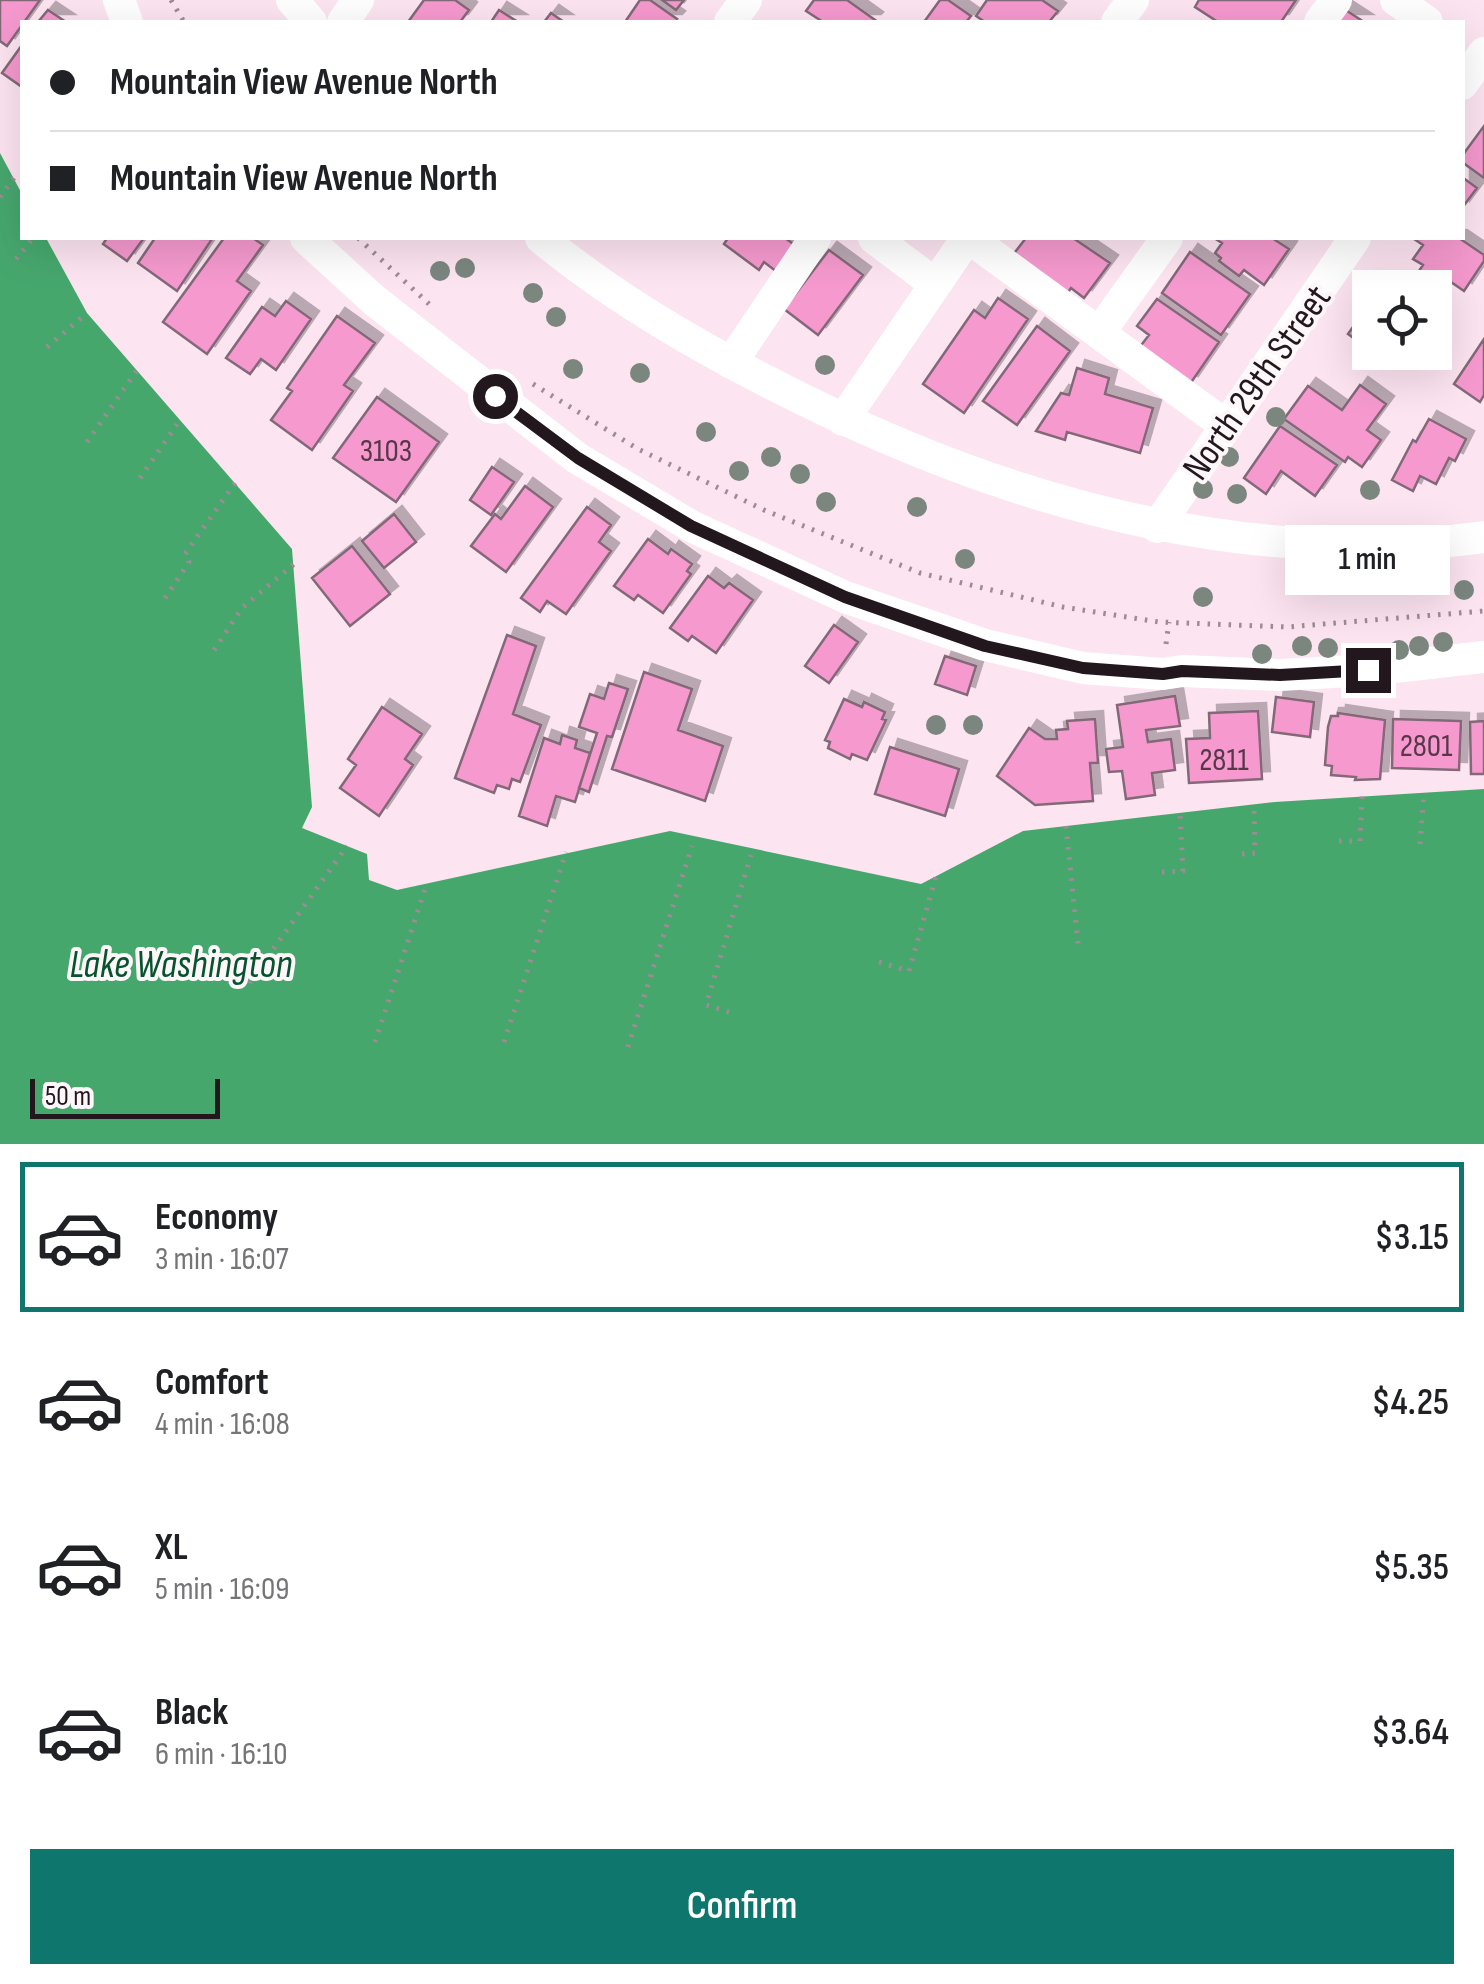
<!DOCTYPE html>
<meta charset="utf-8">
<style>
:root{--surface:#fff;--page:#f6f6f6;--text:#202124;--muted:#757577;--line:#e0e0e0;--accent:#0f766e}
body{margin:0;font-family:"Sofia Sans Condensed",sans-serif;background:var(--page);color:var(--text);height:100vh;display:flex;flex-direction:column;font-size:38px;white-space:nowrap}
*{box-sizing:border-box;margin:0}
p{font-size:32px;color:var(--muted)}
.icon{flex:none;width:55px;height:55px;fill:none;stroke:currentColor;stroke-width:2;stroke-linecap:round;stroke-linejoin:round}
.map{position:relative;height:1144px;overflow:hidden}
.sheet{display:flex;flex-direction:column;background:var(--surface);flex:1}
.sheet>*{flex:none}
.guide{position:absolute;left:20px;top:20px;width:1445px;height:220px;border-radius:0px;box-shadow:0 10px 40px #0002;display:grid;align-content:center;height:220px;padding:0 30px;background:var(--surface)}
.buttons{position:absolute;left:1352px;top:270px;display:grid;gap:20px}
.buttons a{display:grid;place-items:center;width:100px;height:100px;border-radius:0px;background:var(--surface);box-shadow:0 10px 40px #0002;font-size:50px}
.scale{position:absolute;left:30px;bottom:25px;width:190px;box-sizing:border-box;padding-left:10px;border:5px solid #22171d;border-top:0;font-size:28px;line-height:35px;white-space:nowrap;color:#22171d;-webkit-text-stroke:8px #fdf7fa;paint-order:stroke}
.end{position:absolute;width:45px;height:45px;margin:-22px;border:12px solid #22171d;background:#fff;box-shadow:0 0 0 5px #fff}
.from{border-radius:50%}
.bubble{position:absolute;height:70px;border-radius:0px;background:var(--surface);box-shadow:0 10px 40px #0002;font-size:32px;font-weight:600;line-height:70px;text-align:center}
.guide b{display:flex;align-items:center;gap:35px;height:95px;font-size:38px}
.guide b+b{border-top:2px solid var(--line)}
.guide i{width:25px;height:25px;background:var(--text)}
ul{padding:18px 0 0;list-style:none}
li{display:flex;align-items:center;gap:30px;height:150px;margin:0 20px 15px;padding:0 10px;border:5px solid transparent;border-radius:0px}
li div{flex:1}
li b{display:block;font-size:38px}
li em{font-style:normal;font-weight:600}
li.active{border-color:var(--accent)}
li>.icon{width:90px;height:90px;stroke-width:1.5}
.action{display:flex;gap:20px;margin-top:auto;padding:20px 30px}
.action a{flex:1;height:115px;border-radius:0px;background:var(--accent);color:#fff;font-size:40px;font-weight:600;line-height:115px;text-align:center}
.map>svg:first-child{display:block}
.water{fill:#46a76d}
.building{fill:#f599ce;stroke:#836977;stroke-width:2.5;filter:url(#shadow)}
.lines{fill:none;stroke-linecap:round;stroke-linejoin:round}
.path{stroke:#9e8b95;stroke-width:5;stroke-dasharray:2.5 8;stroke-linecap:butt}
.minor{stroke:#fff;stroke-width:32}
.tree{fill:#7b867f}
.route{stroke:#22171d;stroke-width:12}
.labels{text-anchor:middle;stroke-width:8;stroke-linejoin:round;paint-order:stroke}
.number-label{font-size:32px;fill:#573849}
.street-label{font-size:38px;fill:#22171d;stroke:#fdf7fa}
.water-label{font-size:40px;font-style:italic;fill:#07532d;stroke:#fdf7fa}
</style>
<div class="map">
<svg width="1484" height="1144" viewBox="0 0 1484 1144">
<defs>
<filter id="shadow"><feDropShadow dx="8" dy="-8" stdDeviation="0" flood-color="#0004"/></filter>
</defs>
<rect width="100%" height="100%" fill="#fce4f1"/>
<!-- water -->
<path class="water" d="M0 153 22 194V238H46L87 313 292 549 312 807 302 828 367 854 369 880 397 890 670 831 921 884 1023 831 1275 802 1484 789V1144H0Z"/>
<!-- building -->
<path class="building" d="M0 0H40L7 46 0 41Z
M424 0H455L469 10 460 22H408Z
M640 0H650L677 19 674 22H625Z
M662 0H684L676 10Z
M814 0H847L875 20 873 22H823L806 11Z
M940 0H948L971 16 966 22H924Z
M987 0H1042L1058 11 1049 22H985L976 16Z
M1199 0H1296L1281 22H1218L1195 7Z
M1341 7 1364 22H1330Z
M48 10 66 22H38Z
M499 10 518 22H491Z
M551 13 564 22H544Z
M22 45V87L2 73Z
M1484 126V178L1462 162V156Z
M1462 177 1477 188 1462 208Z
M107 238H144L127 261 103 244Z
M155 238 212 239 177 291 138 263Z
M224 238H253L263 245 237 281 251 291 207 354 163 322Z
M728 238H785L799 248 781 275 764 262 759 270 724 244Z
M1026 238H1073L1110 263 1084 298 1071 288 1066 295 1012 256Z
M1214 238H1272L1289 249 1264 285 1244 270 1239 276 1219 261 1221 258 1215 253 1222 243Z
M1459 238 1484 255V261L1464 291 1448 280 1437 297 1435 288H1423L1413 280 1423 265 1413 259 1423 245 1414 239Z
M829 250 863 275 818 335 784 309Z
M1190 252 1250 294 1221 335 1162 293Z
M998 298 1028 319 964 413 923 384 974 310 985 318Z
M1157 299 1219 342 1190 384 1139 348 1149 335 1137 326Z
M286 301 311 319 276 370 261 359 250 374 226 358 262 307 275 316Z
M1370 303V350L1348 334Z
M337 316 375 343 344 385 353 391 312 450 271 420 292 391 287 388Z
M1037 326 1070 351 1017 425 983 401Z
M1484 339V395L1480 402 1454 384Z
M1374 352H1395L1388 363Z
M1077 368 1109 378 1105 394 1153 408 1140 453 1067 432 1065 440 1036 431 1061 393 1069 395Z
M1360 385 1386 404 1367 430 1381 440 1362 467 1348 457 1345 462 1284 419 1308 386 1342 410Z
M377 397 439 442 396 502 333 458Z
M1429 419 1466 439 1455 461 1449 458 1436 484 1420 476 1413 491 1392 480 1413 440 1416 442Z
M1280 426 1337 465 1315 496 1281 471 1266 494 1244 478Z
M492 467 514 482 491 515 470 500Z
M525 486 553 507 506 572 471 546 495 514 501 519Z
M587 507 611 525 599 542 611 551 566 614 547 601 540 612 521 598Z
M394 514 416 542 384 568 362 541Z
M648 539 668 554 671 549 692 564 687 571 691 574 663 613 638 595 634 600 614 586Z
M352 546 390 594 350 626 312 578Z
M708 576 724 588 729 583 753 600 716 653 692 636 688 641 670 628Z
M834 625 858 642 829 683 805 666Z
M507 635 536 646 513 714 541 725 520 782 512 779 509 789 497 785 494 793 455 778Z
M945 656 976 666 967 695 935 684Z
M644 672 692 689 678 730 723 746 705 801 612 769Z
M609 683 628 689 612 737 607 736 589 792 579 788 597 733 579 727 590 694 604 699Z
M1175 696 1180 726 1146 730 1148 742 1171 739 1175 770 1152 773 1155 795 1126 799 1122 771 1109 772 1106 749 1123 747 1117 705Z
M1276 697 1314 702 1310 737 1272 732Z
M844 699 862 707 864 702 885 712 882 719 886 720 867 760 852 754 850 759 828 748 830 742 825 740Z
M382 707 422 734 405 759 413 765 379 816 340 788 356 765 348 759Z
M1258 711 1262 779 1189 783 1186 739 1210 738 1209 713Z
M1338 713 1385 720 1380 779 1355 780 1356 777 1331 775 1332 766 1325 765 1328 727 1331 716H1338Z
M1095 719 1098 763H1090L1093 801 1035 805 997 776 1029 728 1045 739H1057L1056 730 1068 729 1067 721Z
M1393 719 1461 721 1459 770 1392 768Z
M1484 721V774H1471L1470 722Z
M562 735 577 740 575 748 590 753 575 802 556 796 547 826 519 816 544 738 560 744Z
M890 747 959 769 945 816 875 794Z"/>
<g class="lines">
<!-- path -->
<path class="path" d="M171 0 184 22
M0 197 14 178
M358 238 429 304
M16 259 33 238
M47 347 87 313
M533 384 638 449 764 510 920 573 1063 607 1159 622 1287 627 1484 611
M87 442 137 370
M140 478 180 420
M165 598 189 562 185 554 235 483
M1166 644 1169 622
M214 650 242 608 294 564
M1066 826 1078 944
M1339 841H1360L1362 796
M1420 844 1424 793
M1242 854 1255 853 1254 804
M1162 872 1183 871 1180 813
M879 962 909 971 936 876
M249 983 347 846
M729 1012 706 1005 751 855
M375 1042 427 883
M504 1042 566 852
M628 1047 692 846"/>
<!-- minor -->
<path class="minor" d="M119 0 127 22
M292 0 311 22
M1396 0 1427 22
M343 22 358 0
M730 22 746 0
M1117 22 1133 0
M1320 22 1336 0
M1462 84 1484 53
M306 238 375 301 577 458 691 526 845 597 985 645 1083 668 1163 674 1182 671 1280 675 1368 670 1484 657
M541 238C619 302 707 352 798 397 1011 503 1245 569 1484 537
M874 238 935 284
M969 238 1225 425
M1099 333 1167 238
M731 363 815 238
M843 420 967 238
M1157 527 1355 238"/>
</g>
<!-- trees -->
<g class="tree">
<circle cx="465" cy="268" r="10"/>
<circle cx="440" cy="271" r="10"/>
<circle cx="533" cy="293" r="10"/>
<circle cx="556" cy="317" r="10"/>
<circle cx="825" cy="365" r="10"/>
<circle cx="573" cy="369" r="10"/>
<circle cx="640" cy="373" r="10"/>
<circle cx="1276" cy="417" r="10"/>
<circle cx="706" cy="432" r="10"/>
<circle cx="771" cy="457" r="10"/>
<circle cx="1229" cy="457" r="10"/>
<circle cx="739" cy="471" r="10"/>
<circle cx="800" cy="474" r="10"/>
<circle cx="1203" cy="489" r="10"/>
<circle cx="1370" cy="490" r="10"/>
<circle cx="1237" cy="494" r="10"/>
<circle cx="826" cy="502" r="10"/>
<circle cx="917" cy="507" r="10"/>
<circle cx="965" cy="559" r="10"/>
<circle cx="1464" cy="590" r="10"/>
<circle cx="1203" cy="597" r="10"/>
<circle cx="1443" cy="642" r="10"/>
<circle cx="1302" cy="646" r="10"/>
<circle cx="1419" cy="646" r="10"/>
<circle cx="1328" cy="648" r="10"/>
<circle cx="1399" cy="650" r="10"/>
<circle cx="1262" cy="654" r="10"/>
<circle cx="936" cy="725" r="10"/>
<circle cx="973" cy="725" r="10"/>
</g>
<g class="lines">
<!-- route -->
<path class="route" d="M495 396 578 458 691 526 845 597 985 646 1083 668 1163 674 1182 671 1280 675 1368 670"/>
</g>
<g class="labels">
<!-- number labels -->
<g class="number-label">
<text x="386" y="461">3103</text>
<text x="1426" y="756">2801</text>
<text x="1224" y="770">2811</text>
</g>
<!-- street labels -->
<g class="street-label">
<text transform="translate(1256 382) rotate(-55)" y="13">North 29th Street</text>
</g>
<!-- water labels -->
<g class="water-label">
<text x="181" y="977">Lake Washington</text>
</g>
</g>
</svg>
<div class="buttons">
<a><svg class="icon" aria-label="locate" viewBox="0 0 24 24"><circle cx="12" cy="12" r="6"/><path d="M12 2v4M12 18v4M2 12h4M18 12h4"/></svg></a>
</div>
<div class="scale">50 m</div>
<i class="end from" style="left:495px;top:396px"></i>
<i class="end" style="left:1368px;top:670px"></i>
<div class="bubble" style="left:1285px;top:525px;width:165px">1 min</div>
<div class="guide">
<b><i class="from"></i>Mountain View Avenue North</b>
<b><i></i>Mountain View Avenue North</b>
</div>
</div>
<section class="sheet">
<ul>
<li class="active"><svg class="icon" aria-label="car" viewBox="0 0 24 24"><path d="M5 17H2v-5l4-1 3-4h7l3 4 3 1v5h-3M9 17h6M6 11h13"/><circle cx="7" cy="17" r="2"/><circle cx="17" cy="17" r="2"/></svg><div><b>Economy</b><p>3 min · 16:07</p></div><em>$3.15</em></li>
<li><svg class="icon" aria-label="car" viewBox="0 0 24 24"><path d="M5 17H2v-5l4-1 3-4h7l3 4 3 1v5h-3M9 17h6M6 11h13"/><circle cx="7" cy="17" r="2"/><circle cx="17" cy="17" r="2"/></svg><div><b>Comfort</b><p>4 min · 16:08</p></div><em>$4.25</em></li>
<li><svg class="icon" aria-label="car" viewBox="0 0 24 24"><path d="M5 17H2v-5l4-1 3-4h7l3 4 3 1v5h-3M9 17h6M6 11h13"/><circle cx="7" cy="17" r="2"/><circle cx="17" cy="17" r="2"/></svg><div><b>XL</b><p>5 min · 16:09</p></div><em>$5.35</em></li>
<li><svg class="icon" aria-label="car" viewBox="0 0 24 24"><path d="M5 17H2v-5l4-1 3-4h7l3 4 3 1v5h-3M9 17h6M6 11h13"/><circle cx="7" cy="17" r="2"/><circle cx="17" cy="17" r="2"/></svg><div><b>Black</b><p>6 min · 16:10</p></div><em>$3.64</em></li>
</ul>
<div class="action"><a>Confirm</a></div>
</section>
